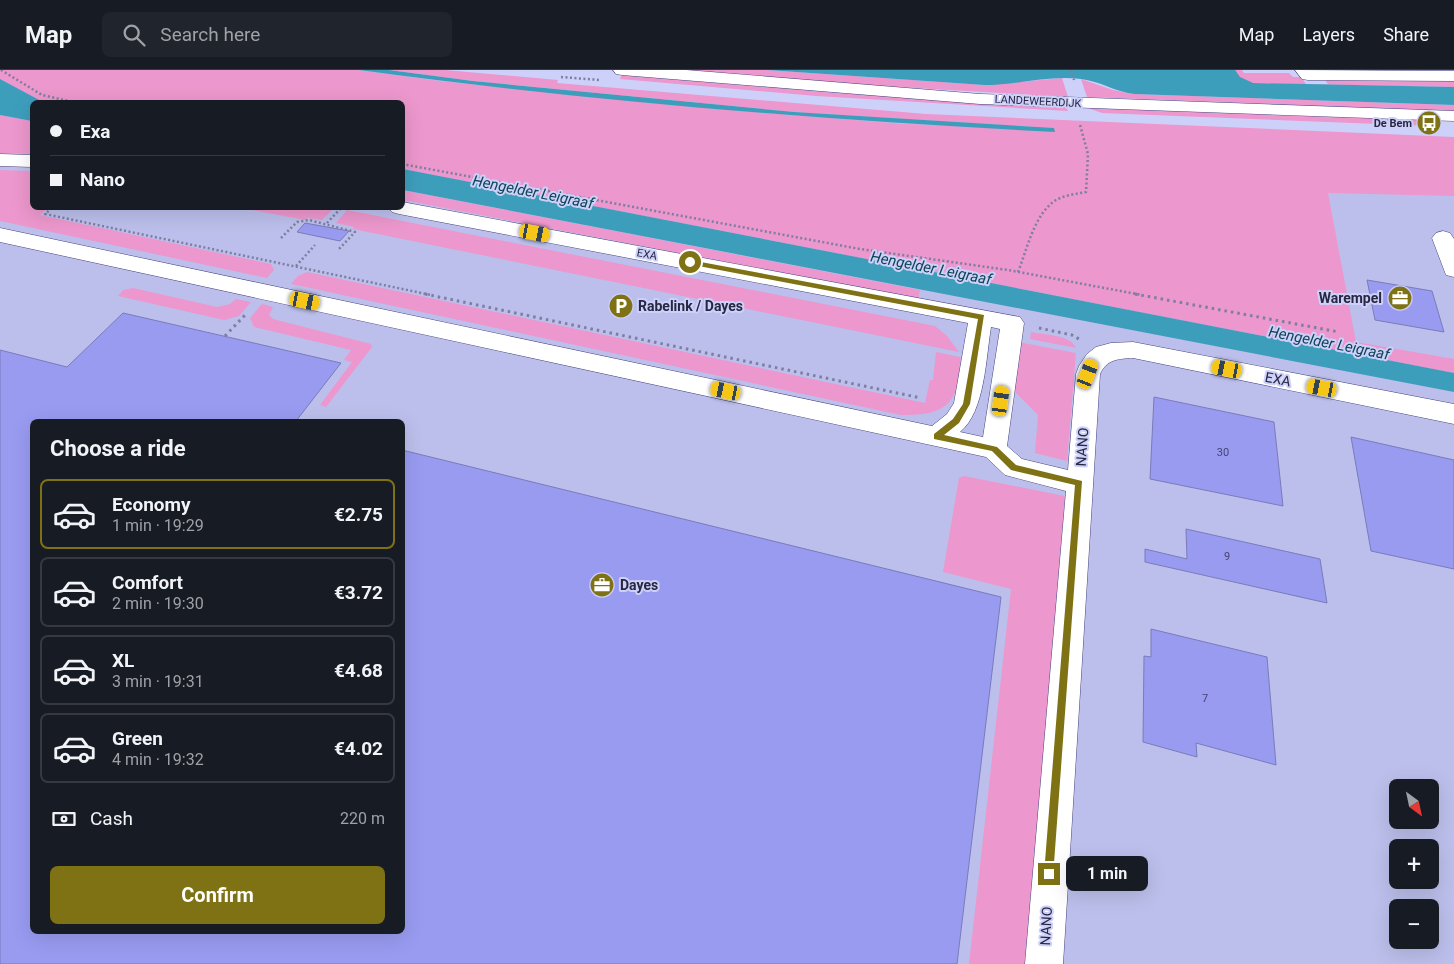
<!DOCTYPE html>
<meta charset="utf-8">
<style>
:root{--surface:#171b24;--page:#20242c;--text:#f1f3f6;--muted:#9ea1a6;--line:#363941;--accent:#7e7214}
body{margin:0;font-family:Roboto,sans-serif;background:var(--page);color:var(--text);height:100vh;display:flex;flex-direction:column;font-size:19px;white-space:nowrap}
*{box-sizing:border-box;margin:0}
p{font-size:16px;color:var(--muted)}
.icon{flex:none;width:28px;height:28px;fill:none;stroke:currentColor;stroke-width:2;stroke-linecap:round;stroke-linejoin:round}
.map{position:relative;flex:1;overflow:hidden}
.side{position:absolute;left:30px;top:349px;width:375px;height:515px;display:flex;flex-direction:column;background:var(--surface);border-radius:8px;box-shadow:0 5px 20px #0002}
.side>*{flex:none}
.hud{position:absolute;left:30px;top:30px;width:375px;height:110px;border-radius:8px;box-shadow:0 5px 20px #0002;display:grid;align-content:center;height:110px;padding:0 20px;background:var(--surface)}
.needle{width:32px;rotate:147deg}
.buttons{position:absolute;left:1389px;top:709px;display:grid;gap:10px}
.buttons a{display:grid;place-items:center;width:50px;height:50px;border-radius:8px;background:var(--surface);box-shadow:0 5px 20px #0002;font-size:25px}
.end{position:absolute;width:22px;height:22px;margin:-11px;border:6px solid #7e7214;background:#fff;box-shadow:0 0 0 2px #fff}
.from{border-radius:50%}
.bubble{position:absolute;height:35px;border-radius:8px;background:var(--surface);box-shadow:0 5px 20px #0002;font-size:16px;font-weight:700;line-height:35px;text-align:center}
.car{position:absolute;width:15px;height:30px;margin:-15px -8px;border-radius:6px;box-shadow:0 0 4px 1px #0007;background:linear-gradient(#f5c518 24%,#345 0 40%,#f5c518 0 76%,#345 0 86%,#f5c518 0)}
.hud b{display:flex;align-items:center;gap:18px;height:48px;font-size:19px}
.hud b+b{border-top:1px solid var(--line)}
.hud i{width:12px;height:12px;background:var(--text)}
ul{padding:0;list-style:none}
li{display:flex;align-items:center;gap:15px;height:70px;margin:0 10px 8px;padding:0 10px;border:2px solid var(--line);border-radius:8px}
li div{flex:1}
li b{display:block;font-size:19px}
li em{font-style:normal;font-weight:700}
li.current{border-color:var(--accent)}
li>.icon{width:45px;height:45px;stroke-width:1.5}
h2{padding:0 20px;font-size:22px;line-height:60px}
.pay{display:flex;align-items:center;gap:12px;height:55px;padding:0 20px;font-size:19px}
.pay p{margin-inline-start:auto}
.action{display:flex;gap:10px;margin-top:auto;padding:10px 20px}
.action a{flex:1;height:58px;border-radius:8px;background:var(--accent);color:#fff;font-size:20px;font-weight:700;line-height:58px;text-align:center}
header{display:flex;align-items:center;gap:30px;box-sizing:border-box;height:70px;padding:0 25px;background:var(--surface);border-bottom:1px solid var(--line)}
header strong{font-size:24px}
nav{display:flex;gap:28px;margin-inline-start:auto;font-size:18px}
.search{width:350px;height:45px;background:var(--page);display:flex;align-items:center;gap:12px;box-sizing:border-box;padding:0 18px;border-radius:8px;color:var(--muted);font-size:19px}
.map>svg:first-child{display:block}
.built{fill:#bcbfeb;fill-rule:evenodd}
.green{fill:#ec97cd}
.water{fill:#3d9ebc}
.building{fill:#999bf1;stroke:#797bba}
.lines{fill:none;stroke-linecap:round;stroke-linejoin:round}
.minor-casing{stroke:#46457f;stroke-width:1}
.path-far1{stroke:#7d7ea0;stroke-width:2.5;stroke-dasharray:2 2.5;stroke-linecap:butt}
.path{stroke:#7d7ea0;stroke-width:3;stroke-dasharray:2.5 4;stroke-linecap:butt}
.minor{fill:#fff;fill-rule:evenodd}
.route{fill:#7e7214}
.labels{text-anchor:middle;stroke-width:4;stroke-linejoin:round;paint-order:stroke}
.far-street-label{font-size:11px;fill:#272741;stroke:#cdd0f9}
.far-poi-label{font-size:11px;font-weight:bold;fill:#272741;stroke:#cdd0f9;text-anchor:end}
.number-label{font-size:11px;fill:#44446d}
.poi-label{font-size:14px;font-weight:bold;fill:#272741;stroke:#cdd0f9;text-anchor:start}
.street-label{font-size:14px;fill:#272741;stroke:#cdd0f9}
.water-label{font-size:15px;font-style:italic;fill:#0b4454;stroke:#cdd0f9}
</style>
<header>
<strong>Map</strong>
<div class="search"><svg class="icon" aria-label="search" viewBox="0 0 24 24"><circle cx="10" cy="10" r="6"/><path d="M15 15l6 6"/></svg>Search here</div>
<nav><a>Map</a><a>Layers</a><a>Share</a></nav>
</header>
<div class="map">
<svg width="1454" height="894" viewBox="0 0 1454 894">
<rect width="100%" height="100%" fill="#cdd0f9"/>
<!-- built -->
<path class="built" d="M0 0H377L541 20 702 35 1454 77V894H0ZM32 32H402V138H32ZM32 351H402V861H32ZM1398 718H1430V750H1398ZM1398 778H1430V810H1398ZM1398 838H1430V870H1398Z"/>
<!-- green -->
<path class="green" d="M0 0H358L439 11 755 42 903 54 1054 58 794 42 473 11 389 0H445L558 10 557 13 926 44 1454 67V126L1328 123 1356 272 1454 289V303L403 99 402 32H43L0 9Z
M672 0H767L984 15 1062 8 1068 27 845 14Z
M1227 0H1242L1244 3H1289L1293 7H1301L1306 14H1328L1323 7H1454V17L1244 13Z
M622 5 836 23 1066 37 1068 41 816 26 620 9Z
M1081 9 1113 20 1134 24 1454 35V41L1087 27Z
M1088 38 1426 50 1430 56 1102 43Z
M0 45 32 51V84L0 83Z
M0 100 32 101V138H48L40 145 271 194 274 200 267 208 0 151Z
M402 120 920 220 918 229 403 130Z
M242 138H334L322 150 307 148 305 150Z
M347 140 935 256 947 266 959 282 353 159 354 157 336 153Z
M307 202 925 333 930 310H933L936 282 960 287C962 293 960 300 959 306 955 342 932 345 901 345L291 214 298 206Z
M133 218 217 237 230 234 236 229 251 232 239 246 224 250 118 226 123 220Z
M262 234 273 237 269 245 273 249 371 274 372 277 326 337 320 335 352 292 344 290 351 280 254 257 250 248Z
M1031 262C1044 265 1070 264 1076 278L1030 269Z
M1018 272 1076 283 1067 391 1035 383 1038 345 1012 319Z
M964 406 1065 426 1030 894H969L1011 519 943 502 959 408Z"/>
<!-- water -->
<path class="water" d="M359 0H389L473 11 794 42 1054 58 1055 62C822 50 589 31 359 0Z
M767 0H1235L1240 7 1253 13 1454 17V35L1134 24C1115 22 1100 11 1081 9 1049 5 1017 15 984 15Z
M0 9 43 32H32V51L0 45Z
M403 99 1454 303V322L403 120Z"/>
<!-- building -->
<path class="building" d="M305 153 349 161 340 171 297 162Z
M1367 210 1432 221 1444 262 1375 250Z
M123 243 341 293 296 351H32V861H402V380L1001 527 957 894H0V280L67 297Z
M1154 327 1274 352 1283 436 1150 409Z
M1351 367 1454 390V499L1371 481Z
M1186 459 1320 489 1327 533 1145 492V479L1187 489Z
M1151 559 1267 587 1276 695 1196 673 1197 687 1143 672 1144 586 1151 587Z"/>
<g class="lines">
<defs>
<path id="minor" d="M613 0H686L980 24 1454 41V51L980 34 622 5 616 4Z
M1295 0 1454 1V11L1308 10 1302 9Z
M0 84 32 85V97L0 96Z
M402 132 1020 247 1024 253 1007 376 1022 389 1068 400 1076 304 1079 296 1087 284 1096 277 1111 273 1133 272 1454 334V354L1133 288C1118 289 1107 289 1100 304L1063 894H1025L1066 421 1005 405 986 387 0 172V158L932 356 947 344 954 333 968 253 399 144 392 142 389 138H402ZM991 257 1000 259 983 367 960 362C985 342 986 287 991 257Z
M1443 161 1450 163 1454 169V207L1446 205 1432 168 1436 163Z"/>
</defs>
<!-- minor casing -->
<use href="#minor" class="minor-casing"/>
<!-- path-far1 -->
<path class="path-far1" d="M1 0 42 25 73 32
M1071 0 1074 10
M561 7 600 10
M402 94 860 179 1008 200 1142 225
M52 138 45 144 431 225
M327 153 341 138
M281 168 297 152 309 150 355 162 338 180
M296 196 315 175
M1018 202C1027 180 1034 144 1056 130 1065 125 1076 124 1086 122L1088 84 1080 55"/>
<!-- path -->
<path class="path" d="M425 224 921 328
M1135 224 1339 262
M1039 258 1072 265 1079 269
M225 266 247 243"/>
<!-- minor -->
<use href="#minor" class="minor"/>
</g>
<!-- route -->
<path class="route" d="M690 190 984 245 970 334 959 353 944 365 997 377 1016 395 1082 411 1053 807H1046L1044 804 1075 415 1011 400 992 381 934 369V364L953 349 963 334 978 249 688 194Z"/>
<!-- icons -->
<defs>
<symbol id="bus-disc" viewBox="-11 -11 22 22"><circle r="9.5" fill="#7e7214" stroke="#cdd0f9"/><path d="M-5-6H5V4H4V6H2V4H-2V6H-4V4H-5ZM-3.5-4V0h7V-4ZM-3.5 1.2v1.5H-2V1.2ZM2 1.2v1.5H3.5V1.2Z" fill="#fff"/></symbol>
<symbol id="office-disc" viewBox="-11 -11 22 22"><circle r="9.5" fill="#7e7214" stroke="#cdd0f9"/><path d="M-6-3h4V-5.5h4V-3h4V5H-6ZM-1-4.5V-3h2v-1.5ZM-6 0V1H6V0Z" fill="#fff"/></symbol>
<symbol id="parking-disc" viewBox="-11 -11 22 22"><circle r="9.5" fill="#7e7214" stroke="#cdd0f9"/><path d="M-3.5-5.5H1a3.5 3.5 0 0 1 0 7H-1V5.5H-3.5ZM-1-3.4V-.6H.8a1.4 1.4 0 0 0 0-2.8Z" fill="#fff"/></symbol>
</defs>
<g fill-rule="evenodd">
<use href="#bus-disc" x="1415" y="39" width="28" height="28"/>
<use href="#office-disc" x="1386" y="214" width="28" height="28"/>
<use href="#parking-disc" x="607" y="222" width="28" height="28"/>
<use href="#office-disc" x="588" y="501" width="28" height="28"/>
</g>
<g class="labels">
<!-- far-street labels -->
<g class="far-street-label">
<text transform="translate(1038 31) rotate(3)" y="4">LANDEWEERDIJK</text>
<text transform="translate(647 184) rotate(11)" y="4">EXA</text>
</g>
<!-- far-poi labels -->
<g class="far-poi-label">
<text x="1412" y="57">De Bem</text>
</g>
<!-- number labels -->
<g class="number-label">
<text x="1223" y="386">30</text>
<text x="1227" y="490">9</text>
<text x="1205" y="632">7</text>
</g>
<!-- poi labels -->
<g class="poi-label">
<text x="1382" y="233" text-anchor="end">Warempel</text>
<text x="638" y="241">Rabelink / Dayes</text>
<text x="620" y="520">Dayes</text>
</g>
<!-- street labels -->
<g class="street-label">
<text transform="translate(1278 309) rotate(11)" y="5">EXA</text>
<text transform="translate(1082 377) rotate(-86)" y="5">NANO</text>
<text transform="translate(1046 856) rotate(-87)" y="5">NANO</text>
</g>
<!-- water labels -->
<g class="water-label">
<text transform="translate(533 122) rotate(11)" y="5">Hengelder Leigraaf</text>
<text transform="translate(931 198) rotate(11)" y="5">Hengelder Leigraaf</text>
<text transform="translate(1329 273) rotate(11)" y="5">Hengelder Leigraaf</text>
</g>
</g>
</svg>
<div class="buttons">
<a><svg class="needle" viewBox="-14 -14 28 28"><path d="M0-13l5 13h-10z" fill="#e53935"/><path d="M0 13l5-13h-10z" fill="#9ea1a6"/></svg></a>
<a>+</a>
<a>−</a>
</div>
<i class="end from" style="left:690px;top:192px"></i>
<i class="end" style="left:1049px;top:804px"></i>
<div class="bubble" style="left:1066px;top:786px;width:82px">1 min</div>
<i class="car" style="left:535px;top:163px;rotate:101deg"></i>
<i class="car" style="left:305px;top:231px;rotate:102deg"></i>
<i class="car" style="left:1227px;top:299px;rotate:281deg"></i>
<i class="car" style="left:1088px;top:304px;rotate:21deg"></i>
<i class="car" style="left:1322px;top:318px;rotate:281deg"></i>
<i class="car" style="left:726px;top:321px;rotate:282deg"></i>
<i class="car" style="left:1001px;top:331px;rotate:8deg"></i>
<div class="hud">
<b><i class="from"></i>Exa</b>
<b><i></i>Nano</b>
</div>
<section class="side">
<h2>Choose a ride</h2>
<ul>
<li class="current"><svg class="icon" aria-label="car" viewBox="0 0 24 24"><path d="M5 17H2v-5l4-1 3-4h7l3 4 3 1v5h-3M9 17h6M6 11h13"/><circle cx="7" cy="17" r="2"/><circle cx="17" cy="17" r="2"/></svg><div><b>Economy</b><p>1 min · 19:29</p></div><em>€2.75</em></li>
<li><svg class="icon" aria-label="car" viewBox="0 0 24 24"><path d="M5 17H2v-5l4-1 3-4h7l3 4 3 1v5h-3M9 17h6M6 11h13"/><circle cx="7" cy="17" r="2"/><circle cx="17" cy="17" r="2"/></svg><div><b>Comfort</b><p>2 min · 19:30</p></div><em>€3.72</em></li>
<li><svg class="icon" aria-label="car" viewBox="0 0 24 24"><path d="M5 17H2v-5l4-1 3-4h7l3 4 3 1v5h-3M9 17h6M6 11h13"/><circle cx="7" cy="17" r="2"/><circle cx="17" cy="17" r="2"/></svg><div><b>XL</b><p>3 min · 19:31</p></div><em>€4.68</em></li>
<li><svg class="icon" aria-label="car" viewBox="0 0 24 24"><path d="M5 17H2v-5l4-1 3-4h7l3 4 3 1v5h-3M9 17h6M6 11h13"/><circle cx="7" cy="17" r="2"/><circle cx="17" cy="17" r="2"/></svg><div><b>Green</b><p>4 min · 19:32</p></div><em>€4.02</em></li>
</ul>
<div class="pay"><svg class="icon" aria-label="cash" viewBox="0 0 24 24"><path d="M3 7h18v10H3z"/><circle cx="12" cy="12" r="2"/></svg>Cash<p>220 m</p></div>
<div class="action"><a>Confirm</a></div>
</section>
</div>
